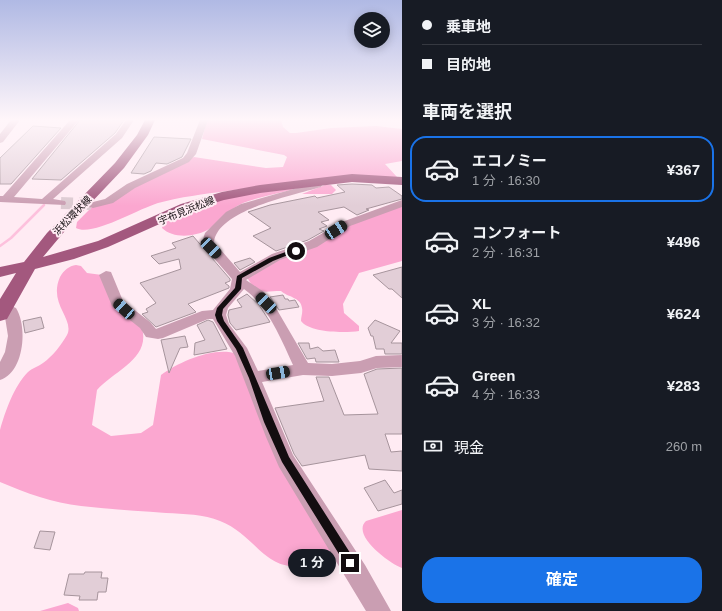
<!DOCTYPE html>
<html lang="ja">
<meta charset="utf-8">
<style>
:root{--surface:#171b24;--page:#20242c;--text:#f1f3f6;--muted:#9ea1a6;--line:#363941;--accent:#1a73e8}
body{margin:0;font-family:Helvetica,"Noto Sans JP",sans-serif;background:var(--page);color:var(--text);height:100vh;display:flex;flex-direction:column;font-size:15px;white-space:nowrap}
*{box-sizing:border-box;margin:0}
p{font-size:13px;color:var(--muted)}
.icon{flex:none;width:22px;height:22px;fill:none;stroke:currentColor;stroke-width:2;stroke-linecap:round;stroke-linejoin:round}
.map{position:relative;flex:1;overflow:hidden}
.panel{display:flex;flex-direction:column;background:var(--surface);width:320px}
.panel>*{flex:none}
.hud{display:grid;align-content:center;height:88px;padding:0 20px;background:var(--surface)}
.buttons{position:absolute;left:354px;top:12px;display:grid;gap:8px}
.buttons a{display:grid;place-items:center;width:36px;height:36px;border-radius:50%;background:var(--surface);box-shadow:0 2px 10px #0003;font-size:20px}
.end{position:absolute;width:18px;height:18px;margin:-9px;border:5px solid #130d10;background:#fff;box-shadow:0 0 0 2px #fff}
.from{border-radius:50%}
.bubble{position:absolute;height:28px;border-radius:14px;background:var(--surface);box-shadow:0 2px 10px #0003;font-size:13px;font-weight:700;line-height:28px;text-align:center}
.car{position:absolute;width:12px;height:24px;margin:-12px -6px;border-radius:5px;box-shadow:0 0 3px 1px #0007;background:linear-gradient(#222 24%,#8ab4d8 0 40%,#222 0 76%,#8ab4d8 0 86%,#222 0)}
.hud b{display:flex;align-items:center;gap:14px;height:38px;font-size:15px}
.hud b+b{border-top:1px solid var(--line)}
.hud i{width:10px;height:10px;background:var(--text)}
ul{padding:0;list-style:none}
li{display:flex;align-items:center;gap:12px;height:66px;margin:0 8px 6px;padding:0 12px;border:2px solid transparent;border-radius:16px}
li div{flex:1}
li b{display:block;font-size:15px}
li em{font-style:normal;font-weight:700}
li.current{border-color:var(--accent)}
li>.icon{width:36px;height:36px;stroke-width:1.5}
h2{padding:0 20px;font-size:18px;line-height:48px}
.pay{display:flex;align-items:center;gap:10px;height:44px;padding:0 20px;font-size:15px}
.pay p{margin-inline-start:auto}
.button{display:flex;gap:8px;margin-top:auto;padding:8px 20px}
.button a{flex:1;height:46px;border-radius:16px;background:var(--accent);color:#fff;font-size:16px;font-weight:700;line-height:46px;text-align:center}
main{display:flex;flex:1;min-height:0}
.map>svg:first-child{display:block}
.green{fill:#fba7d0}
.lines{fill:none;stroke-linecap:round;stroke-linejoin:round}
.stream{stroke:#fdc1dd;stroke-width:2.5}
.building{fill:#e2ced7;stroke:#a6949c}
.minor-tunnel{stroke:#dccad1;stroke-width:12;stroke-dasharray:12 6;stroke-linecap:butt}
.minor{fill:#ca9eb2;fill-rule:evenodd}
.major{fill:#a3587e;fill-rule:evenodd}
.route{fill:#130d10}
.labels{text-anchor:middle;stroke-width:4;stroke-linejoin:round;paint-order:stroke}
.far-street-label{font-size:10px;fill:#130d10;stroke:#ffebf3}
</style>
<main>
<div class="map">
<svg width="402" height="611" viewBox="0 0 402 611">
<rect width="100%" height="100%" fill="#ffebf3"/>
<!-- green -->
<path class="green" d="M207 120H281L283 127 290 133H296L331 128 376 126 402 129V161L385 164 397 177C340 181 283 183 227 191 204 194 180 197 158 203 138 209 92 237 76 228L77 222 91 208 194 157 266 168 283 167 287 157 284 155 202 139Z
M325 185H331L336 190 332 194H302Z
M299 188C281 193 261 196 243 203 229 209 221 221 209 229 196 237 173 239 162 228L163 224C191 199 262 192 299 188Z
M402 204V261L359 273 343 304 344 313 359 326V331C345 333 310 333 301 321 301 317 303 312 302 308 301 297 287 297 281 291 265 291 258 296 248 279V276L348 225Z
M76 265 81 266 87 273 102 275 141 325C153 358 115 370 97 390L92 425 111 436 141 433 153 425 161 375C178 362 213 347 234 353L330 549C327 560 322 563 311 565 264 575 258 536 220 521 204 514 184 514 166 513 138 511 110 509 81 506 53 503 26 493 0 482 0 467 0 445 0 430 5 412 14 386 28 372 32 368 38 367 43 363 52 357 62 344 67 335 75 319 48 304 60 277 64 270 69 266 76 265Z
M402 510V568C389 563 351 535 366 521Z
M68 603 78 608 79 611H40Z"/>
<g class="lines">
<!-- stream -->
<path class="stream" d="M0 246 11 238 44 205"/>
</g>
<!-- building -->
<path class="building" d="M80 120H124L115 133 61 180 32 179Z
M33 126 61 128 11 184H0V158Z
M154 137 191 139 182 157 167 164 156 163 151 171 144 174 131 173Z
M352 184 372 185 376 188 389 187 402 196V199L366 209 369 210 357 215 344 207 318 212 329 220 321 222 327 226 319 229 324 231 308 240 276 251 253 236 271 228 248 212 270 205 315 196 317 198 345 192 337 185Z
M193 236 230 279V281L225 283 229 286V288L188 304 196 312 156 327 142 314 148 312 146 309 156 303 140 283 181 269 179 259 159 264 151 256 176 248 172 243Z
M250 258 255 262 240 270 234 263Z
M402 267V298L392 289H389L373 275Z
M247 294 259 305 270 322 236 330 230 323 228 315 229 310 242 307 237 300Z
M283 295 285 299H288L289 301 295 300 299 307 279 310 270 297Z
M41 317 44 328 25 333 23 321Z
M208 320 213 322 227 349 194 355 195 343 205 340 197 325Z
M375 320 400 331 391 343H402V354H385L384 349H376L373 336H371L368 328Z
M185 336 188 347 180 348 169 373 161 340Z
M298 343H309L310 349 318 347 323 351 335 350 339 362H316L315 358 307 359Z
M402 368V434H385L391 452 402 451V471L369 469 365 455 302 466 294 454 275 408 324 401 316 377H329L344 415 378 414 364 374 377 369Z
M385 480 394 493 402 490V504L378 511 364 488Z
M40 531 55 532 50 550 34 548Z
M85 572H102L101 578H108L106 592H98L97 600H79L80 596 64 595 69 574H84Z"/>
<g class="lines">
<!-- minor-tunnel -->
<path class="minor-tunnel" d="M61 203 93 204"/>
<!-- minor -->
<path class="minor" d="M11 120H20L3 142 0 143V134Z
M70 120H79L14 197 42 199 116 134 126 120H134L122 138 53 199 65 201 66 203 65 205 0 202V196H3Z
M200 120H208L196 154 189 162 135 188 113 203 93 208 89 207 88 205 89 203 105 199 127 184 183 158 187 153Z
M315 179 319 180 322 185 321 187C294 195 218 210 214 242L240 272 272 254 309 241 342 222 402 200V207L350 226 317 247 280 260 246 280 264 292 273 303 308 363 332 364 360 361 376 356 402 355V367L377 368 361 373 332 376 303 375 262 382 293 455 365 565 391 611H366L279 467 266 437 235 356 213 319H208L163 338 158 339 146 337 140 328 112 306 99 275 106 271 111 272 123 301 150 322 156 329 202 311 213 310 230 289 232 279 205 248 202 242 205 233 226 212 241 204 311 184V180ZM244 289C268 306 281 339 293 365L258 371 247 348 229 324 226 315 228 308Z
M11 306 16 308C28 327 24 373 0 380V362L5 352 8 336 4 311 6 308Z"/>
<!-- major -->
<path class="major" d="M145 120H155L148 135 124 168 69 226 43 257 98 241 181 204 222 192 260 185 352 174 402 177V185L352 182 260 193 224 200 191 210 108 247 74 259 35 269 7 319 0 321V299L16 273 0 277V267L24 262 47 233 115 163 137 135Z"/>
</g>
<!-- sky -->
<linearGradient id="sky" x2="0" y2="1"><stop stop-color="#b0b9e4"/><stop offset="0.58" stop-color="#fff6fa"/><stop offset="1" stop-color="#fff6fa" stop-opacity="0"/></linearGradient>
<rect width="402" height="206" fill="url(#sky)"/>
<!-- route -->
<path class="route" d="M294 249 298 251 273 261 242 278 241 289 223 309 222 315 224 321 243 348 289 457 354 559 356 563 354 567 350 568 347 567 282 462 264 422 249 378 236 349 217 321 215 315 217 308 235 288 237 276 269 258Z"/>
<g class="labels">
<!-- far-street labels -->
<g class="far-street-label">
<text transform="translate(186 210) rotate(-22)" y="4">宇布見浜松線</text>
<text transform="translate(72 215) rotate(-46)" y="4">浜松環状線</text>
</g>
</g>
</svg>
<div class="buttons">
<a><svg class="icon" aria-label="layers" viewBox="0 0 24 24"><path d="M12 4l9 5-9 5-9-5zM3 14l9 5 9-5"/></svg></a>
</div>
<i class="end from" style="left:296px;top:251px"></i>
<i class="end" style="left:350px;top:563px"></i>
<div class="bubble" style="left:288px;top:549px;width:48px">1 分</div>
<i class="car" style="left:336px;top:230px;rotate:57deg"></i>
<i class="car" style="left:211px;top:248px;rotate:136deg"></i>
<i class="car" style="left:266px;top:303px;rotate:315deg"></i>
<i class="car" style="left:124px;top:309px;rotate:312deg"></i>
<i class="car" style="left:278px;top:373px;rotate:80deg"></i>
</div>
<section class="panel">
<div class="hud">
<b><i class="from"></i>乗車地</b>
<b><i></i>目的地</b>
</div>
<h2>車両を選択</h2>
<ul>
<li class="current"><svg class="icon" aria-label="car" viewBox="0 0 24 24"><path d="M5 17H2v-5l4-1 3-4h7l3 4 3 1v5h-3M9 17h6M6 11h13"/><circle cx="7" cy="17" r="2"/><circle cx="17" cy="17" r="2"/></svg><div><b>エコノミー</b><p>1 分 · 16:30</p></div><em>¥367</em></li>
<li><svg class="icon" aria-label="car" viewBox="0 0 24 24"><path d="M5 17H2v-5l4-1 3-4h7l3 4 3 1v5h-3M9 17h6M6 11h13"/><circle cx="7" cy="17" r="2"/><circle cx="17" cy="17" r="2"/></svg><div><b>コンフォート</b><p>2 分 · 16:31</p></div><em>¥496</em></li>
<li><svg class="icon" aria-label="car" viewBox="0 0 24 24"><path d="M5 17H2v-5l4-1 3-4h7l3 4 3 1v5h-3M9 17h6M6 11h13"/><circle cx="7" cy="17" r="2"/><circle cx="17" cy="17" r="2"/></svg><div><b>XL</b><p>3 分 · 16:32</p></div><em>¥624</em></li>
<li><svg class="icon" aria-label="car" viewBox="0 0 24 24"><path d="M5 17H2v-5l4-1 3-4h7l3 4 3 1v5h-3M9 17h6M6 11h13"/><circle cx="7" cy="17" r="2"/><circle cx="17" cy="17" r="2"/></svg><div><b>Green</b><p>4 分 · 16:33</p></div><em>¥283</em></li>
</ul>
<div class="pay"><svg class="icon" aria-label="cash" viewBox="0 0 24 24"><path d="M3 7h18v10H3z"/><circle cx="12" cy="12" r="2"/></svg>現金<p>260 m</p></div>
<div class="button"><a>確定</a></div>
</section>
</main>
